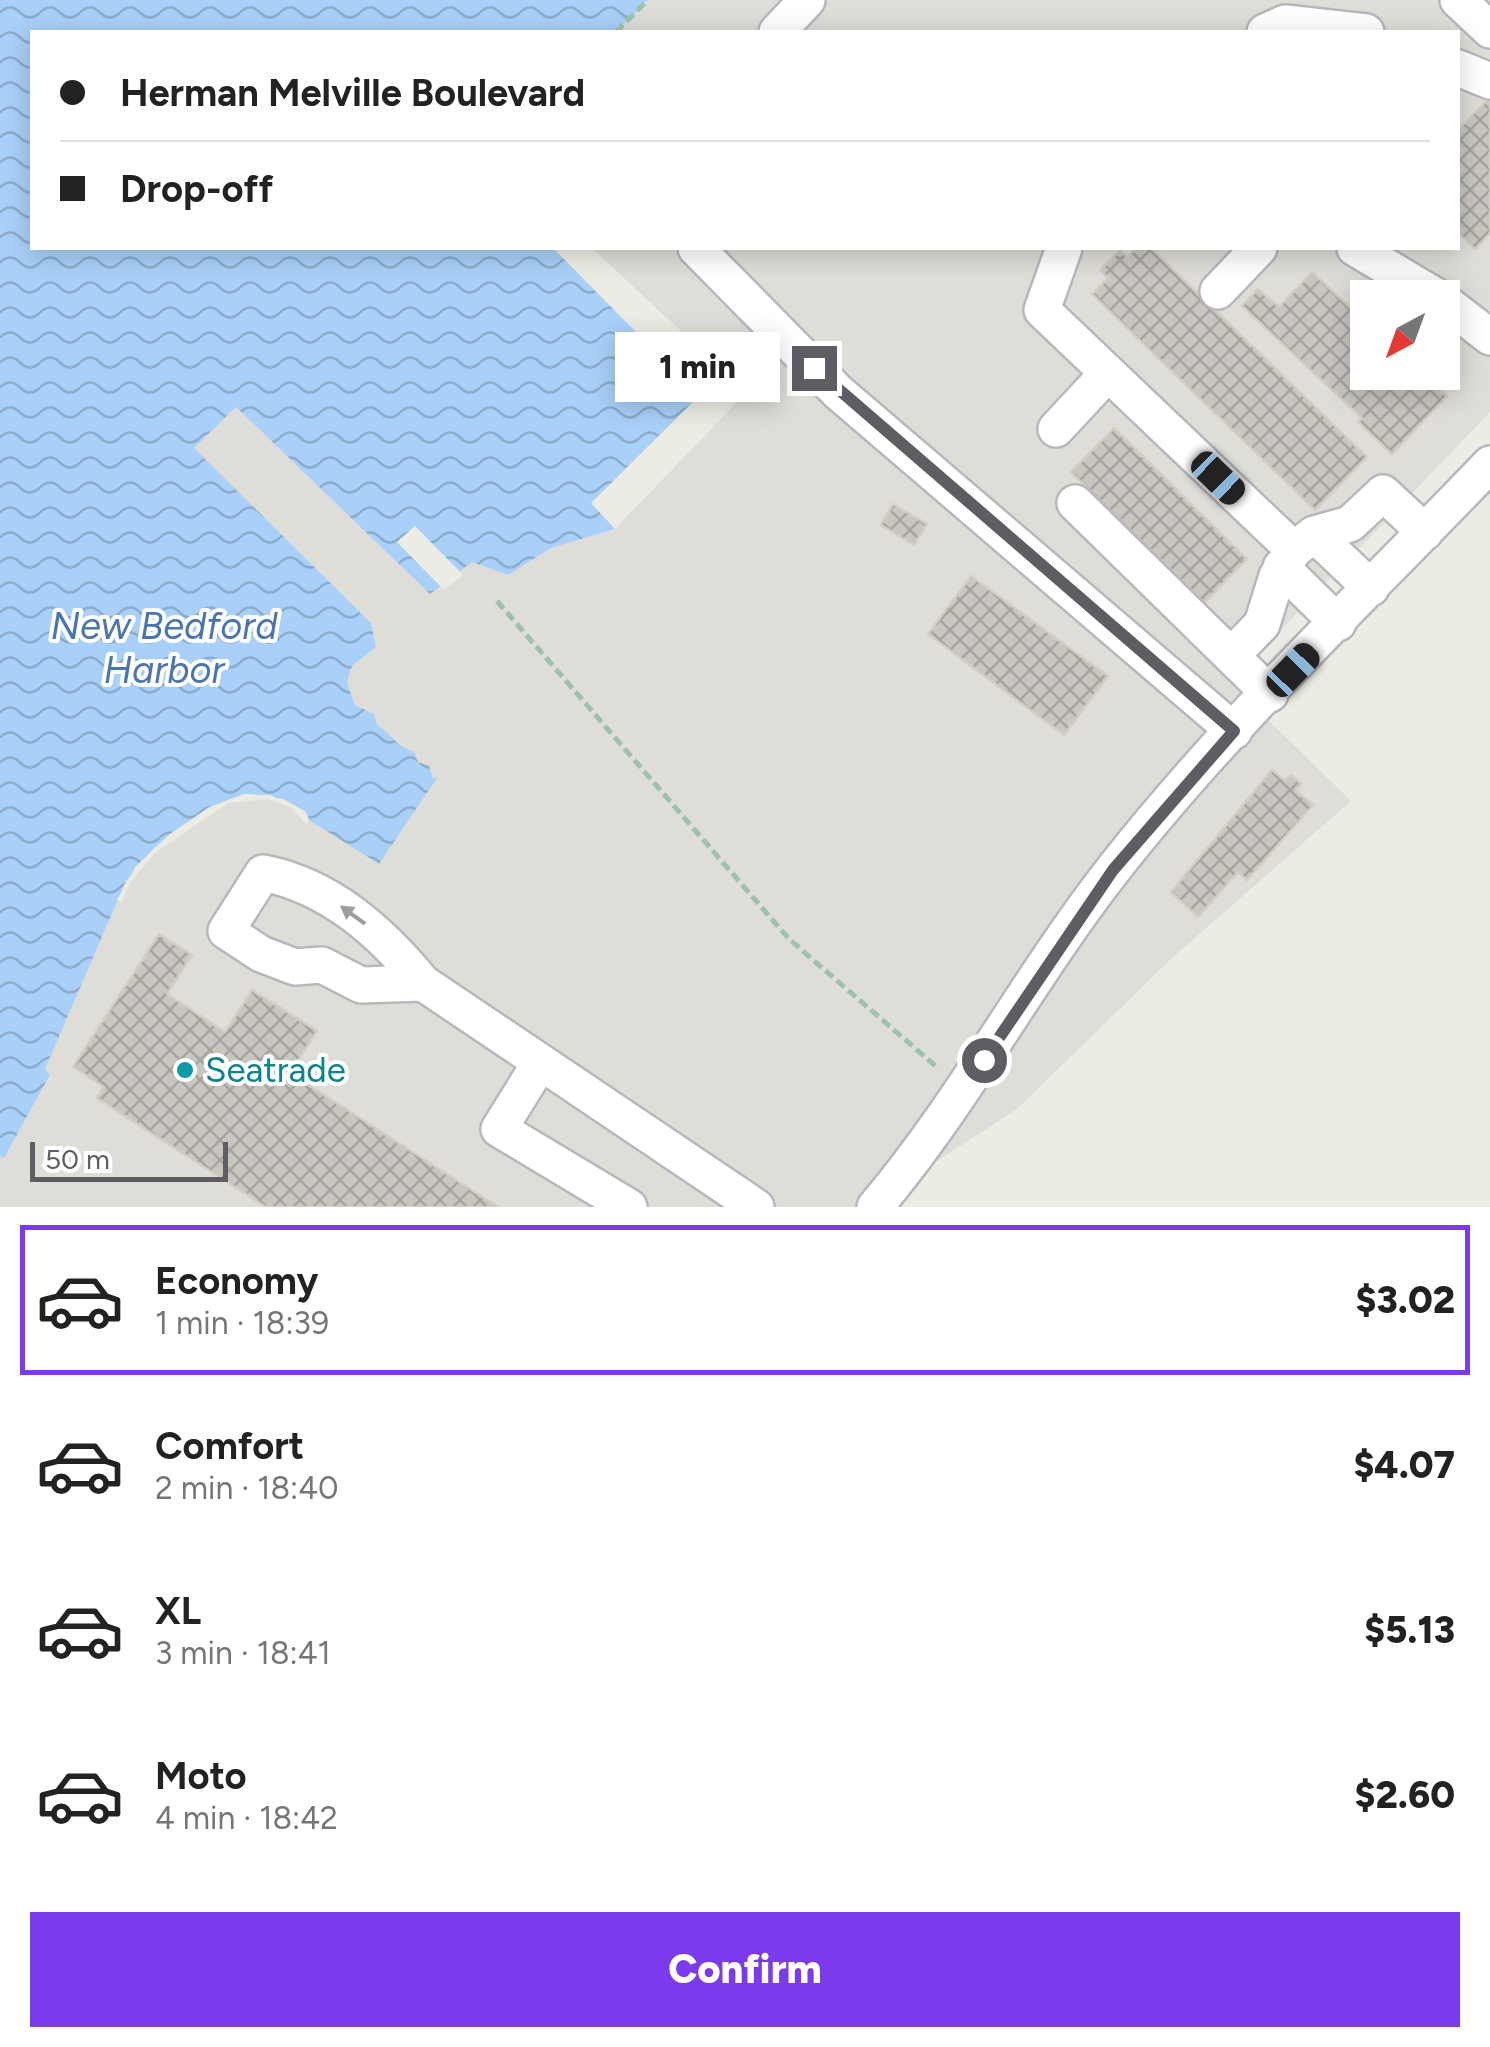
<!DOCTYPE html>
<meta charset="utf-8">
<style>
:root{--surface:#fff;--page:#f6f6f6;--text:#222;--muted:#767676;--line:#e0e0e0;--accent:#7c3aed}
body{margin:0;font-family:Figtree,sans-serif;background:var(--page);color:var(--text);height:100vh;display:flex;flex-direction:column;font-size:38px;white-space:nowrap}
*{box-sizing:border-box;margin:0}
p{font-size:32px;color:var(--muted)}
.icon{flex:none;width:55px;height:55px;fill:none;stroke:currentColor;stroke-width:2;stroke-linecap:round;stroke-linejoin:round}
.map{position:relative;height:1207px;overflow:hidden}
.details{display:flex;flex-direction:column;background:var(--surface);flex:1}
.details>*{flex:none}
.hud{position:absolute;left:30px;top:30px;width:1430px;height:220px;border-radius:0px;box-shadow:0 5px 25px #0003;display:grid;align-content:center;height:220px;padding:0 30px;background:var(--surface)}
.needle{width:65px;rotate:221deg}
.buttons{position:absolute;left:1350px;top:280px;display:grid;gap:20px}
.buttons a{display:grid;place-items:center;width:110px;height:110px;border-radius:0px;background:var(--surface);box-shadow:0 5px 25px #0003;font-size:50px}
.scale{position:absolute;left:30px;bottom:25px;width:198px;box-sizing:border-box;padding-left:10px;border:5px solid #5c5e63;border-top:0;font-size:28px;line-height:35px;white-space:nowrap;color:#5c5e63;-webkit-text-stroke:8px #fff;paint-order:stroke}
.end{position:absolute;width:45px;height:45px;margin:-22px;border:12px solid #5c5e63;background:#fff;box-shadow:0 0 0 5px #fff}
.from{border-radius:50%}
.bubble{position:absolute;height:70px;border-radius:0px;background:var(--surface);box-shadow:0 5px 25px #0003;font-size:32px;font-weight:800;line-height:70px;text-align:center}
.car{position:absolute;width:30px;height:60px;margin:-30px -15px;border-radius:12px;box-shadow:0 0 8px 2px #0007;background:linear-gradient(#222 24%,#8ab4d8 0 40%,#222 0 76%,#8ab4d8 0 86%,#222 0)}
.hud b{display:flex;align-items:center;gap:35px;height:95px;font-size:38px}
.hud b+b{border-top:2px solid var(--line)}
.hud i{width:25px;height:25px;background:var(--text)}
ul{padding:18px 0 0;list-style:none}
li{display:flex;align-items:center;gap:30px;height:150px;margin:0 20px 15px;padding:0 10px;border:5px solid transparent;border-radius:0px}
li div{flex:1}
li b{display:block;font-size:38px}
li em{font-style:normal;font-weight:800}
li.selected{border-color:var(--accent)}
li>.icon{width:90px;height:90px;stroke-width:1.5}
.button{display:flex;gap:20px;margin-top:auto;padding:20px 30px}
.button a{flex:1;height:115px;border-radius:0px;background:var(--accent);color:#fff;font-size:40px;font-weight:800;line-height:115px;text-align:center}
.map>svg:first-child{display:block}
.industrial{fill:#dfddd8;fill-rule:evenodd}
.water{fill:url(#water-waves)}
.pier{fill:#edece4}
.building{fill:url(#building-cross-hatch);stroke:#d1cec3;stroke-width:2.5}
.lines{fill:none;stroke-linecap:round;stroke-linejoin:round}
.minor-casing{stroke:#b6b8bd;stroke-width:40}
.path{stroke:#9cc3aa;stroke-width:5;stroke-dasharray:10 5;stroke-linecap:butt}
.minor{stroke:#fff;stroke-width:35}
.oneway{fill:#9d9ea1}
.route{stroke:#5c5e63;stroke-width:12}
.culture-dot{fill:#0f9aa8;stroke:#fff;stroke-width:4}
.labels{text-anchor:middle;stroke-width:8;stroke-linejoin:round;paint-order:stroke}
.culture-label{font-size:35px;fill:#0d838f;stroke:#fff;text-anchor:start}
.water-label{font-size:38px;font-style:italic;fill:#4a75b2;stroke:#fff}
</style>
<div class="map">
<svg width="1490" height="1207" viewBox="0 0 1490 1207">
<defs>
<pattern id="water-waves" width="16" height="10" patternUnits="userSpaceOnUse" patternTransform="scale(2.5)"><rect width="16" height="10" fill="#a9d0f8"/><path d="M0 5q4-4 8 0t8 0" fill="none" stroke="#8daccc"/></pattern>
<pattern id="building-cross-hatch" width="8" height="8" patternUnits="userSpaceOnUse" patternTransform="scale(2.5)"><rect width="8" height="8" fill="#c9c6c0"/><path d="M0 0l8 8M0 8l8-8" fill="none" stroke="#a6a4a0"/></pattern>
</defs>
<rect width="100%" height="100%" fill="#edece4"/>
<!-- industrial -->
<path class="industrial" d="M648 0H1490V412L1230 683 1351 801 1171 959 1017 1109 866 1207H0V1156L4 1157 50 1076 44 1069 126 881 136 866 208 808 258 794 306 812 433 778 355 705 347 682 352 666 376 647 371 623 193 448 236 407 431 593 472 562 508 575 551 548 615 529 746 393 592 248H1458V32H616ZM1368 298H1442V372H1368Z"/>
<!-- water -->
<path class="water" d="M0 0H648L616 32H32V248H592L747 392 615 529 551 548 508 575 472 562 430 594 236 407 194 448 371 623 376 647 352 666 347 682 355 705 374 714 377 725C391 733 397 747 414 752L418 762 429 766 433 778H437L379 864 309 820 306 812 270 795 244 794 208 808 153 849 126 881 45 1069 50 1075 4 1158 0 1156Z"/>
<!-- pier -->
<path class="pier" d="M553 248H592L747 392 615 529 591 503 699 396Z
M415 526 463 575 444 590 397 542Z
M244 794 283 799 306 812 309 820 306 824 292 808 269 799 228 803 156 852 130 883 122 902 117 900 136 866 170 834 208 808Z"/>
<!-- building -->
<path class="building" d="M1490 97V233L1475 249 1458 233V130Z
M1136 248H1151L1367 457 1315 510 1092 294 1108 278 1100 270 1120 250 1127 257Z
M1312 272 1368 324V372H1422L1447 396 1392 454 1358 422 1362 418 1242 306 1258 289 1279 307Z
M1114 428 1247 559 1204 603 1071 472Z
M893 504 927 524 914 545 881 525Z
M971 576 1108 676 1064 735 928 634Z
M1272 770 1285 781 1291 775 1301 784 1296 791 1313 805 1247 880 1238 872 1198 917 1171 892Z
M159 934 192 955 167 994 225 1032 252 990 317 1031 290 1073 498 1207H266L97 1098 104 1087 73 1067Z"/>
<g class="lines">
<defs>
<path id="minor" d="M1458 0 1490 30
M777 32 807 0
M1265 32 1285 23 1366 32
M1458 68 1490 81
M696 248 838 392 1234 731
M1064 248 1042 310 1294 550
M1355 248 1439 298
M1218 291 1259 248
M1442 300 1490 337
M1056 429 1108 373
M1075 503 1270 694
M1314 534 1371 588
M1281 567 1338 623
M1231 656 1262 624 1277 576 1294 550 1314 534 1350 524 1383 493 1425 532
M423 983 361 985 322 965 295 967 261 954 226 931 263 873C330 886 381 932 423 983L756 1207
M540 1063 499 1129 629 1207
M875 1207C964 1102 1027 980 1112 871 1225 726 1363 597 1490 464"/>
</defs>
<!-- minor casing -->
<use href="#minor" class="minor-casing"/>
<!-- path -->
<path class="path" d="M616 32 648 0
M497 601 789 939 939 1069"/>
<!-- minor -->
<use href="#minor" class="minor"/>
</g>
<!-- one-way arrows -->
<defs><path id="oneway-solid" d="M-6-.8H1V-3.2L6.5 0L1 3.2V.8H-6Z" transform="scale(2.5)"/></defs>
<use class="oneway" href="#oneway-solid" transform="translate(353 915) rotate(-144)"/>
<g class="lines">
<!-- route -->
<path class="route" d="M814 368 1234 731 1113 870 984 1060"/>
</g>
<!-- markers -->
<circle class="culture-dot" cx="185" cy="1070" r="10"/>
<g class="labels">
<!-- culture labels -->
<g class="culture-label">
<text x="205" y="1082">Seatrade</text>
</g>
<!-- water labels -->
<g class="water-label">
<text x="164" y="639">New Bedford<tspan x="164" dy="44">Harbor</tspan></text>
</g>
</g>
</svg>
<div class="buttons">
<a><svg class="needle" viewBox="-14 -14 28 28"><path d="M0-13l5 13h-10z" fill="#e53935"/><path d="M0 13l5-13h-10z" fill="#767676"/></svg></a>
</div>
<div class="scale">50 m</div>
<i class="end from" style="left:984px;top:1060px"></i>
<i class="end" style="left:814px;top:368px"></i>
<div class="bubble" style="left:615px;top:332px;width:165px">1 min</div>
<i class="car" style="left:1218px;top:478px;rotate:134deg"></i>
<i class="car" style="left:1293px;top:670px;rotate:44deg"></i>
<div class="hud">
<b><i class="from"></i>Herman Melville Boulevard</b>
<b><i></i>Drop-off</b>
</div>
</div>
<section class="details">
<ul>
<li class="selected"><svg class="icon" aria-label="car" viewBox="0 0 24 24"><path d="M5 17H2v-5l4-1 3-4h7l3 4 3 1v5h-3M9 17h6M6 11h13"/><circle cx="7" cy="17" r="2"/><circle cx="17" cy="17" r="2"/></svg><div><b>Economy</b><p>1 min · 18:39</p></div><em>$3.02</em></li>
<li><svg class="icon" aria-label="car" viewBox="0 0 24 24"><path d="M5 17H2v-5l4-1 3-4h7l3 4 3 1v5h-3M9 17h6M6 11h13"/><circle cx="7" cy="17" r="2"/><circle cx="17" cy="17" r="2"/></svg><div><b>Comfort</b><p>2 min · 18:40</p></div><em>$4.07</em></li>
<li><svg class="icon" aria-label="car" viewBox="0 0 24 24"><path d="M5 17H2v-5l4-1 3-4h7l3 4 3 1v5h-3M9 17h6M6 11h13"/><circle cx="7" cy="17" r="2"/><circle cx="17" cy="17" r="2"/></svg><div><b>XL</b><p>3 min · 18:41</p></div><em>$5.13</em></li>
<li><svg class="icon" aria-label="car" viewBox="0 0 24 24"><path d="M5 17H2v-5l4-1 3-4h7l3 4 3 1v5h-3M9 17h6M6 11h13"/><circle cx="7" cy="17" r="2"/><circle cx="17" cy="17" r="2"/></svg><div><b>Moto</b><p>4 min · 18:42</p></div><em>$2.60</em></li>
</ul>
<div class="button"><a>Confirm</a></div>
</section>
